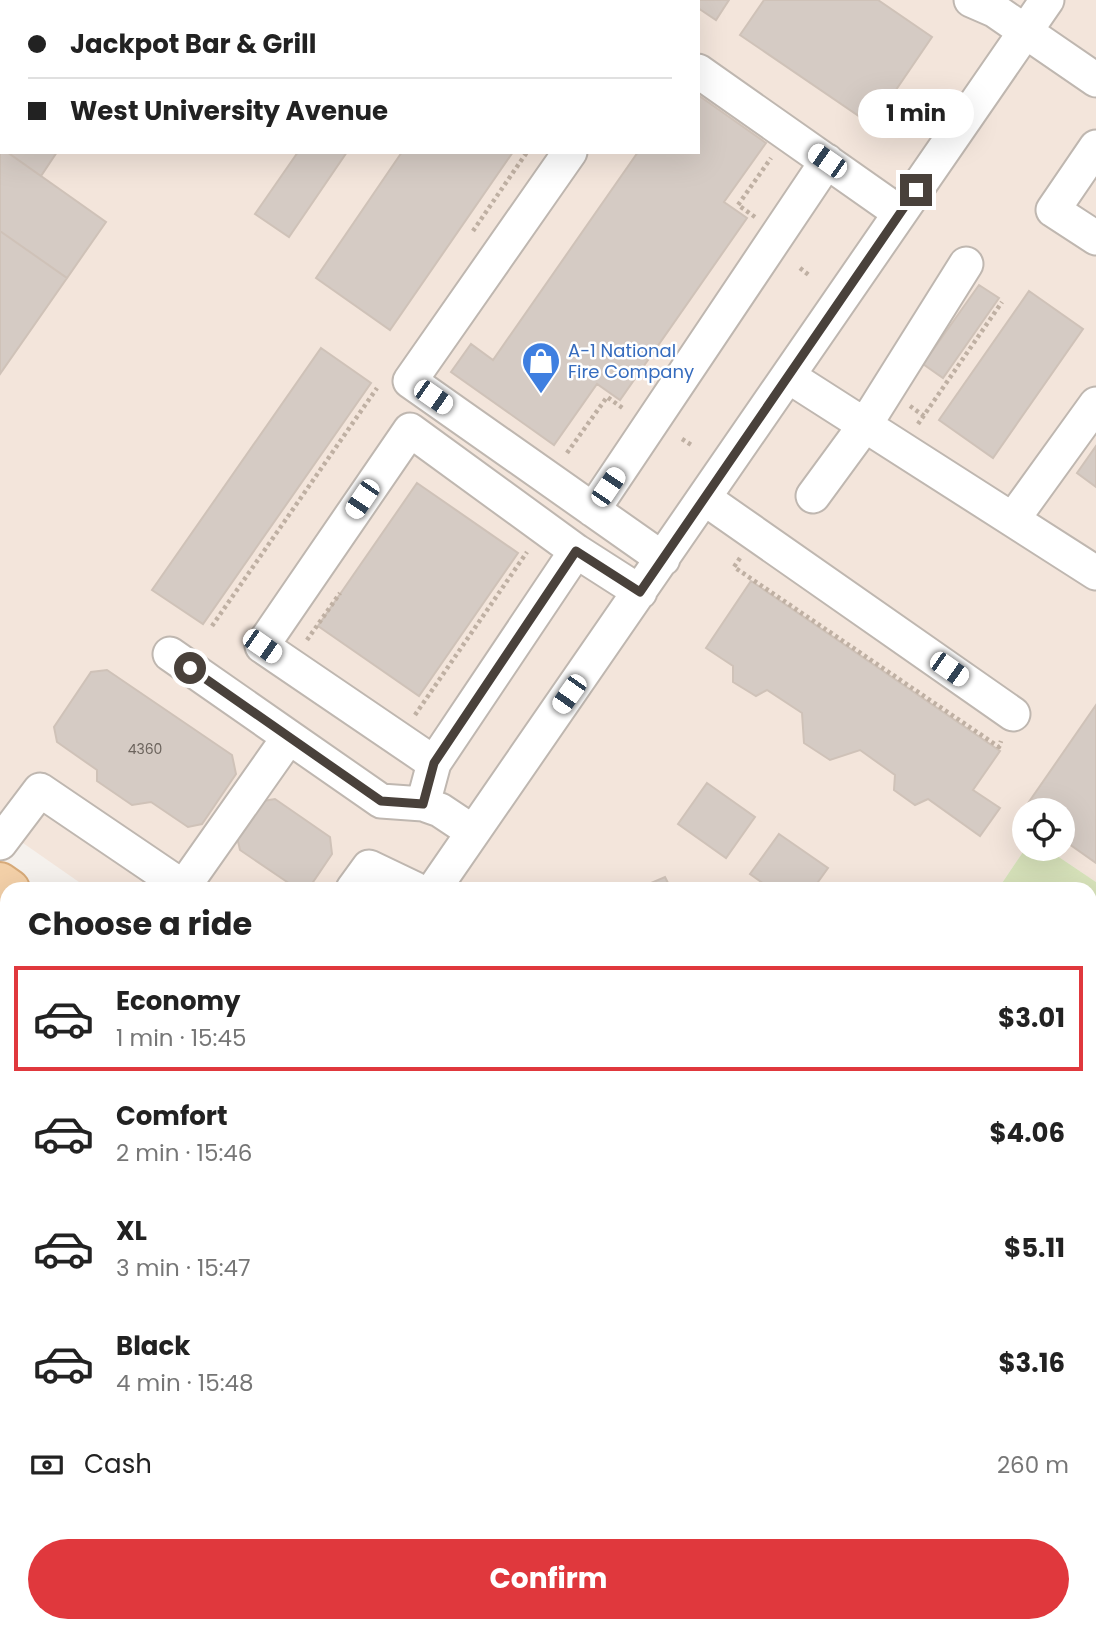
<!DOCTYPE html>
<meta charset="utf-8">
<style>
:root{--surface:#fff;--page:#f2f2f2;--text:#222;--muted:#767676;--line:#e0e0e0;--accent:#e0383d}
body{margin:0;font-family:Poppins,sans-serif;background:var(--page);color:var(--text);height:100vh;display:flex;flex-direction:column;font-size:26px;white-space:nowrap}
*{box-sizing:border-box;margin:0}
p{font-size:23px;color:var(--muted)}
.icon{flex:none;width:38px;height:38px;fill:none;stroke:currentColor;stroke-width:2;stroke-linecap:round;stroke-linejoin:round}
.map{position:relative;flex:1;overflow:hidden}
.panel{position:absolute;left:0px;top:882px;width:1097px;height:751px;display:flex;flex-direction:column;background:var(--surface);border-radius:21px 21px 0 0;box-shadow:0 7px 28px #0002}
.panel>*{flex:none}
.banner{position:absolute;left:0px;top:0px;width:700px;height:154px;box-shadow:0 7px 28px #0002;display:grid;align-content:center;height:154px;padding:0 28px;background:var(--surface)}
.controls{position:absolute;left:1012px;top:798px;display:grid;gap:14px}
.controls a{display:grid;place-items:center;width:63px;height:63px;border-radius:50%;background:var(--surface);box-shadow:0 7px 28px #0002;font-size:35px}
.end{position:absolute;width:32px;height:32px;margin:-16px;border:9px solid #49413b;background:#fff;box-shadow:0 0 0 4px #fff}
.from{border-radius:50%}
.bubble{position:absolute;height:49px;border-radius:24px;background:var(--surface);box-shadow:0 7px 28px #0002;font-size:23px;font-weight:700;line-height:49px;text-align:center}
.car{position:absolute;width:21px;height:42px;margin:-21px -10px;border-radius:9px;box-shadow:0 0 5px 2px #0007;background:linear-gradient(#fff 24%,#345 0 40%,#fff 0 76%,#345 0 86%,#fff 0)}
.banner b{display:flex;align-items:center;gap:24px;height:66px;font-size:26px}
.banner b+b{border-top:2px solid var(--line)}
.banner i{width:18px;height:18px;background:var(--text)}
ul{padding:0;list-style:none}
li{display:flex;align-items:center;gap:21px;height:105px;margin:0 14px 10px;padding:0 14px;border:4px solid transparent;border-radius:0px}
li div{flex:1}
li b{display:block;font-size:26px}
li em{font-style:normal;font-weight:700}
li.on{border-color:var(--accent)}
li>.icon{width:63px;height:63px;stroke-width:1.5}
h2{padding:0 28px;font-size:32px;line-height:84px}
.pay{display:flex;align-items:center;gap:18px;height:77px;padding:0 28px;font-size:26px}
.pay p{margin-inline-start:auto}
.primary-button{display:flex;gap:14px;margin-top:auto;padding:14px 28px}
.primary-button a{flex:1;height:80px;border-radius:42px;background:var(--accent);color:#fff;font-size:28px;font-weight:700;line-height:80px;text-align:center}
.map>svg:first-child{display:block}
.residential{fill:#e8e2dc}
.commercial{fill:#f3e5db;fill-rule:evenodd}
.green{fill:#d8e3bb}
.building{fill:#d5cbc4;stroke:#cfc2b8;stroke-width:2}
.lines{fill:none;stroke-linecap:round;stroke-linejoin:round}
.minor-casing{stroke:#bfb7b0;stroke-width:37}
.major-casing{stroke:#d7aa79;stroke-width:42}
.path{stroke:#bfb0a3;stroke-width:4.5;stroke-dasharray:3.5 3.5;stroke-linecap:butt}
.minor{stroke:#fff;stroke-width:33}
.major{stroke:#f3d0a8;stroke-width:38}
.route{stroke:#49413b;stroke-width:9}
.labels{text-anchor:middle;stroke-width:5;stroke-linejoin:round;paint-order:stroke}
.number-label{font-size:14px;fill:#6c645d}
.shop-label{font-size:18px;fill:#366cbe;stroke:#fff;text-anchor:start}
</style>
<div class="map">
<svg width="1096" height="1632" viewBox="0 0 1096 1632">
<rect width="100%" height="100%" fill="#f5f1ed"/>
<!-- residential -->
<path class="residential" d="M0 1014 7 1019V1626H862L863 1632H0Z"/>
<!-- commercial -->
<path class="commercial" d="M0 0H1096V882L1047 849H1062V810H1024L1025 849 998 889H89L0 827ZM2 2H698V152H2Z"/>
<!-- green -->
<path class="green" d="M1025 849H1047L1096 882V1413L1090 1422V889H998Z"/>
<!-- building -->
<path class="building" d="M30 0H139L142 2H29Z
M507 0H618L506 2Z
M687 0H729L716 20 698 8V2Z
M764 0H878L932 37 872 125 740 35Z
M2 42V149L0 148Z
M698 95 766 143 724 202 747 218 620 400 597 384 554 445 451 372 471 344 493 360 638 152H698Z
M0 148 2 152H7L106 222 67 278 0 231Z
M7 152H57L41 176Z
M298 152H347L289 237 255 214Z
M402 152H513L390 330 316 278Z
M0 231 67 278 0 374Z
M979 285 999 298 943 378 923 364Z
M1029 291 1083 329 993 458 939 420Z
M321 348 371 383 203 624 152 590Z
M1096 446V487L1077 473Z
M417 483 518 553 419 696 318 626Z
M751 581 1000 751 973 790 1000 808 980 836 928 799 915 805 894 790 895 775 860 750 830 760 804 743 802 713 767 690 756 696 733 682V666L706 648Z
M107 670 232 755 236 774 202 824 188 827 151 802 132 805 97 781V770L57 742 54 727 91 672Z
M1096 705V863L1062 839V810L1022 812Z
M707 783 755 817 726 858 678 824Z
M275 799 330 837 332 854 311 885 296 888 240 850 236 833 257 802Z
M779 834 828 868 813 889H771L750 874Z
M665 877 671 889H637Z
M3 1110 7 1113V1199L0 1195V1114Z
M7 1303V1427L0 1437V1313Z
M0 1581 7 1585V1626H44L40 1632H0Z
M205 1626H271L267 1632H214Z
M367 1626H404L413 1632H376Z
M420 1626H509L505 1632H429Z
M553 1626H593L602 1632H548Z
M690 1626H794L803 1632H699Z"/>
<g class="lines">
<defs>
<path id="minor" d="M971 0 994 10 1096 80
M698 71 900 213
M1096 147 1053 210 1096 238
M570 152 410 381 663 559
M788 376 1096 573
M813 496 865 425 966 264
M704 498 1013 714
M593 510 827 161
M1013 519 1096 404
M170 654 289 737 182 889
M289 737 381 801 423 804 440 810 473 832
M434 763 262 646 410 430 576 551
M423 804 434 763 576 551 640 592
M0 843 40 790 186 889
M353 889 369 867 415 889
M434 889 1047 0
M0 1512 7 1517
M165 1626 174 1632"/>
<path id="major" d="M0 882 10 889
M0 971 7 976
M1090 1452 1096 1443
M1090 1525 1096 1516
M941 1626 950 1632
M1073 1626 1082 1632
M998 1632 1002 1626"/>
</defs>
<!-- minor casing -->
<use href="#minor" class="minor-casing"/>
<!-- major casing -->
<use href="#major" class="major-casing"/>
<!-- path -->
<path class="path" d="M755 217 738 205 771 158
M473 231 527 152
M800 268 810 276
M910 406 924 416
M918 424 1002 302
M682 439 693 446
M567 453 607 397 624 409
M740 558 734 567 999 747 1001 741
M212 626 377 388
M307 640 340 593
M415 715 527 552"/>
<!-- minor -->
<use href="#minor" class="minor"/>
<!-- major -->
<use href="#major" class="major"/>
</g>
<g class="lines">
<!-- route -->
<path class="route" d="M190 668 381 801 423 804 434 763 576 551 640 592 916 190"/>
</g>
<!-- icons -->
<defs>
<symbol id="shop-pin" viewBox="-11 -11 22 30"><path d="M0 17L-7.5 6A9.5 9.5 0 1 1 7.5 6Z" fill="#3f7fe0" stroke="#fff"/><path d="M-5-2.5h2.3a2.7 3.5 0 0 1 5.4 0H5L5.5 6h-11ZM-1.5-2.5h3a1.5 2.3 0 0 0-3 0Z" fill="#fff"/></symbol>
</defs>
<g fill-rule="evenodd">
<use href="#shop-pin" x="519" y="339" width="44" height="60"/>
</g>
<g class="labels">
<!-- number labels -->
<g class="number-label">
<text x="145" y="754">4360</text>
</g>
<!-- shop labels -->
<g class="shop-label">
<text x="568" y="357">A-1 National<tspan x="568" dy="21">Fire Company</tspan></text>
</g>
</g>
</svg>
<div class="controls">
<a><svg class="icon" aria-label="locate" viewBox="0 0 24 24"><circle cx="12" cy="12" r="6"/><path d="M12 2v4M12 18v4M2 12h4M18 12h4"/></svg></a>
</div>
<i class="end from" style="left:190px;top:668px"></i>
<i class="end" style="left:916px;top:190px"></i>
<div class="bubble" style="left:858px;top:89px;width:116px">1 min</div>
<i class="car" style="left:827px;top:161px;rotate:305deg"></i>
<i class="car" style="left:433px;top:397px;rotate:125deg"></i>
<i class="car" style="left:608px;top:487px;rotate:34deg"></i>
<i class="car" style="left:362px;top:499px;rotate:214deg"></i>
<i class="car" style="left:262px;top:646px;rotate:125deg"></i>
<i class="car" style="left:949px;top:669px;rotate:125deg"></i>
<i class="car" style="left:569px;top:694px;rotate:215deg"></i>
<div class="banner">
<b><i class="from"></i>Jackpot Bar &amp; Grill</b>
<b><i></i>West University Avenue</b>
</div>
<section class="panel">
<h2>Choose a ride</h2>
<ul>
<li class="on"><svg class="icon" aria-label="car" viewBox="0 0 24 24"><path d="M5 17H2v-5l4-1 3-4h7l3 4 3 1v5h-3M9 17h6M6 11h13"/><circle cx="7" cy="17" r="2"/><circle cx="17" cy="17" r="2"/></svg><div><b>Economy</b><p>1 min · 15:45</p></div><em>$3.01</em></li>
<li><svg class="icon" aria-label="car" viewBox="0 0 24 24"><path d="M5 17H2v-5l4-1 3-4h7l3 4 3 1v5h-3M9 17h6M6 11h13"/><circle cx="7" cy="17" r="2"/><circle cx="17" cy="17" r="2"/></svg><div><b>Comfort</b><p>2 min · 15:46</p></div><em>$4.06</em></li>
<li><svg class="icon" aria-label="car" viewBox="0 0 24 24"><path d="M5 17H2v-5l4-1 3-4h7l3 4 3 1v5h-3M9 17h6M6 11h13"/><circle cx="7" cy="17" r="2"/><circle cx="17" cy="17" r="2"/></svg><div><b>XL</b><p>3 min · 15:47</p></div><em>$5.11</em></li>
<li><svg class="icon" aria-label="car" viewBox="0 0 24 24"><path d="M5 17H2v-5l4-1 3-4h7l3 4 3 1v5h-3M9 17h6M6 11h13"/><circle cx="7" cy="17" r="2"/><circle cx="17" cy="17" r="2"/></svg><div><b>Black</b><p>4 min · 15:48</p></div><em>$3.16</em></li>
</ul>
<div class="pay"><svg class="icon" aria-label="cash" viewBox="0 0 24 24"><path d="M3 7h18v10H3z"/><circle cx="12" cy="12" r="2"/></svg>Cash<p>260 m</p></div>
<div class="primary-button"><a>Confirm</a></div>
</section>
</div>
